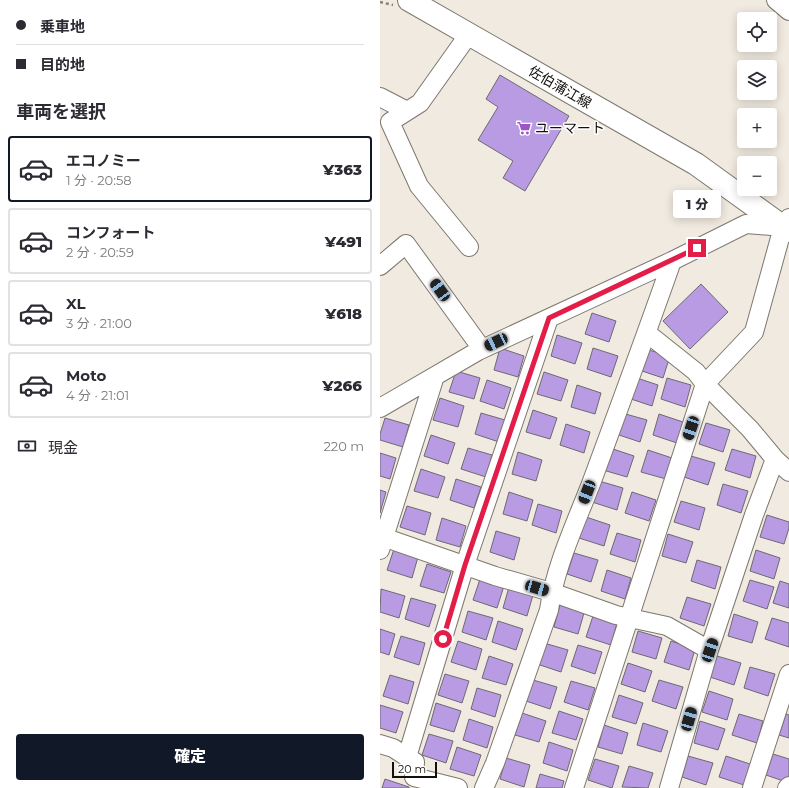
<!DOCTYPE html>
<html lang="ja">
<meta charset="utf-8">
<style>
:root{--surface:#fff;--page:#f2f2f3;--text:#2b2b33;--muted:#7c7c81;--line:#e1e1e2;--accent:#111827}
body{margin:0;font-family:Montserrat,"Noto Sans JP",sans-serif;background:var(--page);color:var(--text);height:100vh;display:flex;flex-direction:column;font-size:15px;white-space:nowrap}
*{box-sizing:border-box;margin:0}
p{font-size:13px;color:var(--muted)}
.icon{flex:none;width:22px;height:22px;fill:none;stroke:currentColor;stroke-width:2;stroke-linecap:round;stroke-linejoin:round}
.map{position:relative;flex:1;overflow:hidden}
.panel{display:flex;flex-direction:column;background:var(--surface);width:380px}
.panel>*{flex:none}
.guide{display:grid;align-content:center;height:88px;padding:0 16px;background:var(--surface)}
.buttons{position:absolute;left:357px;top:12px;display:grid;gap:8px}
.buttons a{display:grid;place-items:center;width:40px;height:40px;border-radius:4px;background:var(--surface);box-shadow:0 2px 10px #0003;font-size:20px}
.scale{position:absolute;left:12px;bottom:10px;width:45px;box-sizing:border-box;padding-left:4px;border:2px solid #12100d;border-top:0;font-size:11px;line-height:14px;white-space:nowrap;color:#12100d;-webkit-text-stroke:3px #fff;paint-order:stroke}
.end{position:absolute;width:18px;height:18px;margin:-9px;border:5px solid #e11d48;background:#fff;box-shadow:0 0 0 2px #fff}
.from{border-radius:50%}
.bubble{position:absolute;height:28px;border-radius:4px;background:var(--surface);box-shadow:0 2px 10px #0003;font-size:13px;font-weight:800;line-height:28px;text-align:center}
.car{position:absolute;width:12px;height:24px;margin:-12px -6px;border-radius:5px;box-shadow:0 0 3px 1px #0007;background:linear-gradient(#222 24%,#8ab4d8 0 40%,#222 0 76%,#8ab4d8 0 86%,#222 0)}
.guide b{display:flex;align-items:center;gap:14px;height:38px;font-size:15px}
.guide b+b{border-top:1px solid var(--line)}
.guide i{width:10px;height:10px;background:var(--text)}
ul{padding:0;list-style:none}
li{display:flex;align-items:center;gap:12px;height:66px;margin:0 8px 6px;padding:0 8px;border:2px solid var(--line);border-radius:4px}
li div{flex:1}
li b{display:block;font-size:15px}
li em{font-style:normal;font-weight:800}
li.active{border-color:var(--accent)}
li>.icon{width:36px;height:36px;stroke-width:1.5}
h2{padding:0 16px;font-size:18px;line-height:48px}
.pay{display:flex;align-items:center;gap:10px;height:44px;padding:0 16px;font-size:15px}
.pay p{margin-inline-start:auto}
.button{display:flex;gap:8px;margin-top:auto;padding:8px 16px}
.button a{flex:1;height:46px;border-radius:4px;background:var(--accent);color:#fff;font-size:16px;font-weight:800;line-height:46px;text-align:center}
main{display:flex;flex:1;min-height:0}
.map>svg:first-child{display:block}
.building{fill:#b89be3;stroke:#6d6a73}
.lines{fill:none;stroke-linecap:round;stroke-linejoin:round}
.minor-casing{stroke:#7d776e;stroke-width:20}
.primary-casing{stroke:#7d776e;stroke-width:24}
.path{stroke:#85807a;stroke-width:2.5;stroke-dasharray:3 3;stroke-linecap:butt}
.minor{stroke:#fff;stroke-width:18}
.primary{stroke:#fff;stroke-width:22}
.route{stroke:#e11d48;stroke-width:5}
.labels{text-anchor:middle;stroke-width:3;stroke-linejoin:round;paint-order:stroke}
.street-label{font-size:14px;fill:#12100d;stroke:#fff}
.poi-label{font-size:14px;fill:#12100d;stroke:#fff;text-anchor:start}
</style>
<main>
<section class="panel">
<div class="guide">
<b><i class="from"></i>乗車地</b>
<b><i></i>目的地</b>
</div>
<h2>車両を選択</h2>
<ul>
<li class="active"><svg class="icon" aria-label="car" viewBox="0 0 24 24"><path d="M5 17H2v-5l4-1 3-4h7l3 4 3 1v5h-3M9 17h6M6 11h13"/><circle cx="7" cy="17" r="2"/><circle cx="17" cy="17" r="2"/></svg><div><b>エコノミー</b><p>1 分 · 20:58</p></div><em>¥363</em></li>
<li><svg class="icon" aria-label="car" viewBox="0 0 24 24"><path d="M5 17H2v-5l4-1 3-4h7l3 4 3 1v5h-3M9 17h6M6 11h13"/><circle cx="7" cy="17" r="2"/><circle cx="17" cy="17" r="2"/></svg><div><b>コンフォート</b><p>2 分 · 20:59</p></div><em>¥491</em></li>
<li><svg class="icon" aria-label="car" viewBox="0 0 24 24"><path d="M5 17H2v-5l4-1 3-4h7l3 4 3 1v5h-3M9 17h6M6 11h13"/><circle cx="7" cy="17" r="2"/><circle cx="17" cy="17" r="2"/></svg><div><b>XL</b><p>3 分 · 21:00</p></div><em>¥618</em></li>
<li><svg class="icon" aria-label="car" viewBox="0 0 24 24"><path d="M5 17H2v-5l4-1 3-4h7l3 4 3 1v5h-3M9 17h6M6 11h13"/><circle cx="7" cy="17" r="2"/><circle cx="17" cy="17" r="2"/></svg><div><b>Moto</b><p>4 分 · 21:01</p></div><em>¥266</em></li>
</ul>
<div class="pay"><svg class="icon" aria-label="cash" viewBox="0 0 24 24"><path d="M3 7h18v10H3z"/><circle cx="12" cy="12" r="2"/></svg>現金<p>220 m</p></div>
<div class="button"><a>確定</a></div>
</section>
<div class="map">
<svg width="409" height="788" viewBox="0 0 409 788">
<rect width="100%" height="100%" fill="#f1eae0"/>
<!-- building -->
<path class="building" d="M120 75 189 116 145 191 123 178 133 161 98 140 118 107 106 99Z
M321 284 348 312 310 349 283 321Z
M212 313 236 321 229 342 205 334Z
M177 335 202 343 195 364 171 356Z
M120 348 144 356 138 377 114 370Z
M213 348 238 356 231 377 207 369Z
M265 349 290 356 283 378 259 370Z
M76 371 100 378 94 399 69 392Z
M164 372 188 380 181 401 157 394Z
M254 377 278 385 272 406 248 398Z
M287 378 311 385 305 407 281 399Z
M107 380 131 388 124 409 100 401Z
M197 385 221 393 215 414 191 407Z
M60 398 84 406 78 427 53 420Z
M153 410 177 418 170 439 146 432Z
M101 413 125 420 119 442 95 434Z
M242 413 267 420 260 442 236 434Z
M279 414 303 422 297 443 273 435Z
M5 418 29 425 23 447 0 440V434Z
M326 423 350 430 343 452 319 444Z
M186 424 210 432 204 453 180 445Z
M51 435 75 443 68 464 44 456Z
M88 448 112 455 106 477 81 469Z
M230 448 254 456 247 477 223 470Z
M352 449 376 456 370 478 345 470Z
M268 450 292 458 286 479 261 472Z
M138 452 162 460 156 481 132 474Z
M0 453 16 458 10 479 0 476Z
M311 456 335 463 328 485 304 477Z
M41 469 65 477 58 498 34 491Z
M76 479 101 487 94 508 70 500Z
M219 481 243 488 237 510 212 502Z
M343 484 368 491 361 513 337 505Z
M0 490 6 492 0 513Z
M129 492 153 500 147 521 123 514Z
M252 492 276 500 269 521 245 513Z
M301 501 325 508 319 530 294 522Z
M158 504 182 511 176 533 152 525Z
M27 506 51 513 45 535 20 527Z
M387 515 409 522V528L404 544 380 537Z
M206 517 230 525 224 546 199 538Z
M62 518 86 526 80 547 56 540Z
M116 531 140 538 134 560 110 552Z
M237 533 261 540 255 562 230 554Z
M288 534 313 542 306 563 282 556Z
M14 549 38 557 32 578 7 570Z
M376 550 400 558 394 579 370 571Z
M194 553 218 560 211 582 187 574Z
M317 560 341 567 335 589 311 581Z
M47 564 71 572 64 593 40 586Z
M227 570 251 578 245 599 221 591Z
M100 579 124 586 117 608 93 600Z
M370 580 394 587 387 609 363 601Z
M400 581 409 584V608L393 603Z
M129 587 153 595 147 616 123 608Z
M1 589 25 596 19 618 0 612Z
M307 597 331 604 324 626 300 618Z
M31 598 56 605 49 627 25 619Z
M180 605 204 613 198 634 174 627Z
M88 611 113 618 106 640 82 632Z
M354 614 378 622 372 643 348 636Z
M213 616 237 623 231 645 206 637Z
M392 618 409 623V647L385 639Z
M118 621 143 629 136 650 112 642Z
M0 629 15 634 9 655 0 652Z
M258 631 282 638 276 659 252 652Z
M21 636 45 643 39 665 14 657Z
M78 641 102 649 96 670 71 662Z
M291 641 315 649 309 670 284 662Z
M164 643 188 650 181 672 157 664Z
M198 645 222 652 215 674 191 666Z
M109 656 133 664 126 685 102 678Z
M337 656 361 663 354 685 330 677Z
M248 663 272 671 265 692 241 684Z
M370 667 395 674 388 696 364 688Z
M65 674 89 681 82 703 58 695Z
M10 675 34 682 28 704 3 696Z
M153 680 177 687 170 709 146 701Z
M279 680 303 687 296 709 272 701Z
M191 681 215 688 208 710 184 702Z
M97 688 121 695 115 717 91 709Z
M329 691 353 699 347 720 322 712Z
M239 695 263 703 256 724 232 717Z
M56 703 81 711 74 732 50 725Z
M0 705 23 712 16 733 0 728Z
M179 711 203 719 196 740 172 733Z
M142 713 166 721 159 742 135 735Z
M359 714 383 721 377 743 352 735Z
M406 714 409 715V738L399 735Z
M89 719 113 727 107 748 83 740Z
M320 721 345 729 338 750 314 743Z
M263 723 288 731 281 752 257 745Z
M224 725 248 733 242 754 218 747Z
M49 734 73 741 66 763 42 755Z
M169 742 193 750 187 771 163 763Z
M77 747 101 755 94 776 70 769Z
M393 754 409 759V783L386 775Z
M308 756 333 763 326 785 302 777Z
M346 756 370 764 364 785 339 777Z
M126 758 150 765 144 787 120 779Z
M215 759 239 766 232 788 208 780Z
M249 766 273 773 268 788 242 787Z
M160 774 184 781 182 788H156Z
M5 779 29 787V788H2Z"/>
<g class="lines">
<defs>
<path id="minor" d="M396 0 409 11
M89 34 40 103 10 122 39 186 89 247
M0 97 27 111
M0 266 26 244 102 349
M267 333 316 372 325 384 370 429 395 459 374 515 329 650 289 788
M0 408 98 351 292 261 366 224 403 227
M395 459 409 472
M0 536 115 576 171 592 236 615 287 626 329 650
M0 550 55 376
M0 744 13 748 35 762 34 777 78 788
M27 757 85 565 169 318
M104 788 115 763 169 610C175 566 196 523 212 481 239 408 266 335 292 261
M194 788 325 384 374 332 403 227 409 218
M372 788 409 674
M407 788 409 786"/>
<path id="primary" d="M29 0 316 164 409 231"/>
</defs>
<!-- minor casing -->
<use href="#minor" class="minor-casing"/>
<!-- primary casing -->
<use href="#primary" class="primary-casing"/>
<!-- path -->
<path class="path" d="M0 2 13 5"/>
<!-- minor -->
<use href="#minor" class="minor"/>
<!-- primary -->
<use href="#primary" class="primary"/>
</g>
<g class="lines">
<!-- route -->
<path class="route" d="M63 639 85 565 169 318 317 248"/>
</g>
<!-- icons -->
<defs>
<symbol id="supermarket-bare" viewBox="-9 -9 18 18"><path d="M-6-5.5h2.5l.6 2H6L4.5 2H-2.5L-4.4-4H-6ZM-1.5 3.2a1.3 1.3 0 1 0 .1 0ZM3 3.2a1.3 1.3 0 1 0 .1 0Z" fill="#9e54c6" stroke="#fff" stroke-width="2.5" paint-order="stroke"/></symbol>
</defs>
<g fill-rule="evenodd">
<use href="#supermarket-bare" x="134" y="118" width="20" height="20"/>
</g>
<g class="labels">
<!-- street labels -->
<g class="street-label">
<text transform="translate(180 87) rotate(30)" y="5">佐伯蒲江線</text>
</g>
<!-- poi labels -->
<g class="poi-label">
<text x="155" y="133">ユーマート</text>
</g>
</g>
</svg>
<div class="buttons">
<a><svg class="icon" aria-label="locate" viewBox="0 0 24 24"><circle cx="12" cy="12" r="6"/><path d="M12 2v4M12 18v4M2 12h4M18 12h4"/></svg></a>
<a><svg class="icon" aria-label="layers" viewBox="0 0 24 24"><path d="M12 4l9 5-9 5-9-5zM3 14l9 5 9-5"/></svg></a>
<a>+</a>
<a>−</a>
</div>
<div class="scale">20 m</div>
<i class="end from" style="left:63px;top:639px"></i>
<i class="end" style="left:317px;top:248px"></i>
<div class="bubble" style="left:293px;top:190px;width:48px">1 分</div>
<i class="car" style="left:60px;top:290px;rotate:324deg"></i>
<i class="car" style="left:116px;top:342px;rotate:245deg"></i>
<i class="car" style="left:311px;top:428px;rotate:198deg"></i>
<i class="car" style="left:207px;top:492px;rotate:201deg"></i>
<i class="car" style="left:157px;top:588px;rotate:106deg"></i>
<i class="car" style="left:330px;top:650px;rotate:19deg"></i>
<i class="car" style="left:309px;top:719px;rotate:16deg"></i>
</div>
</main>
